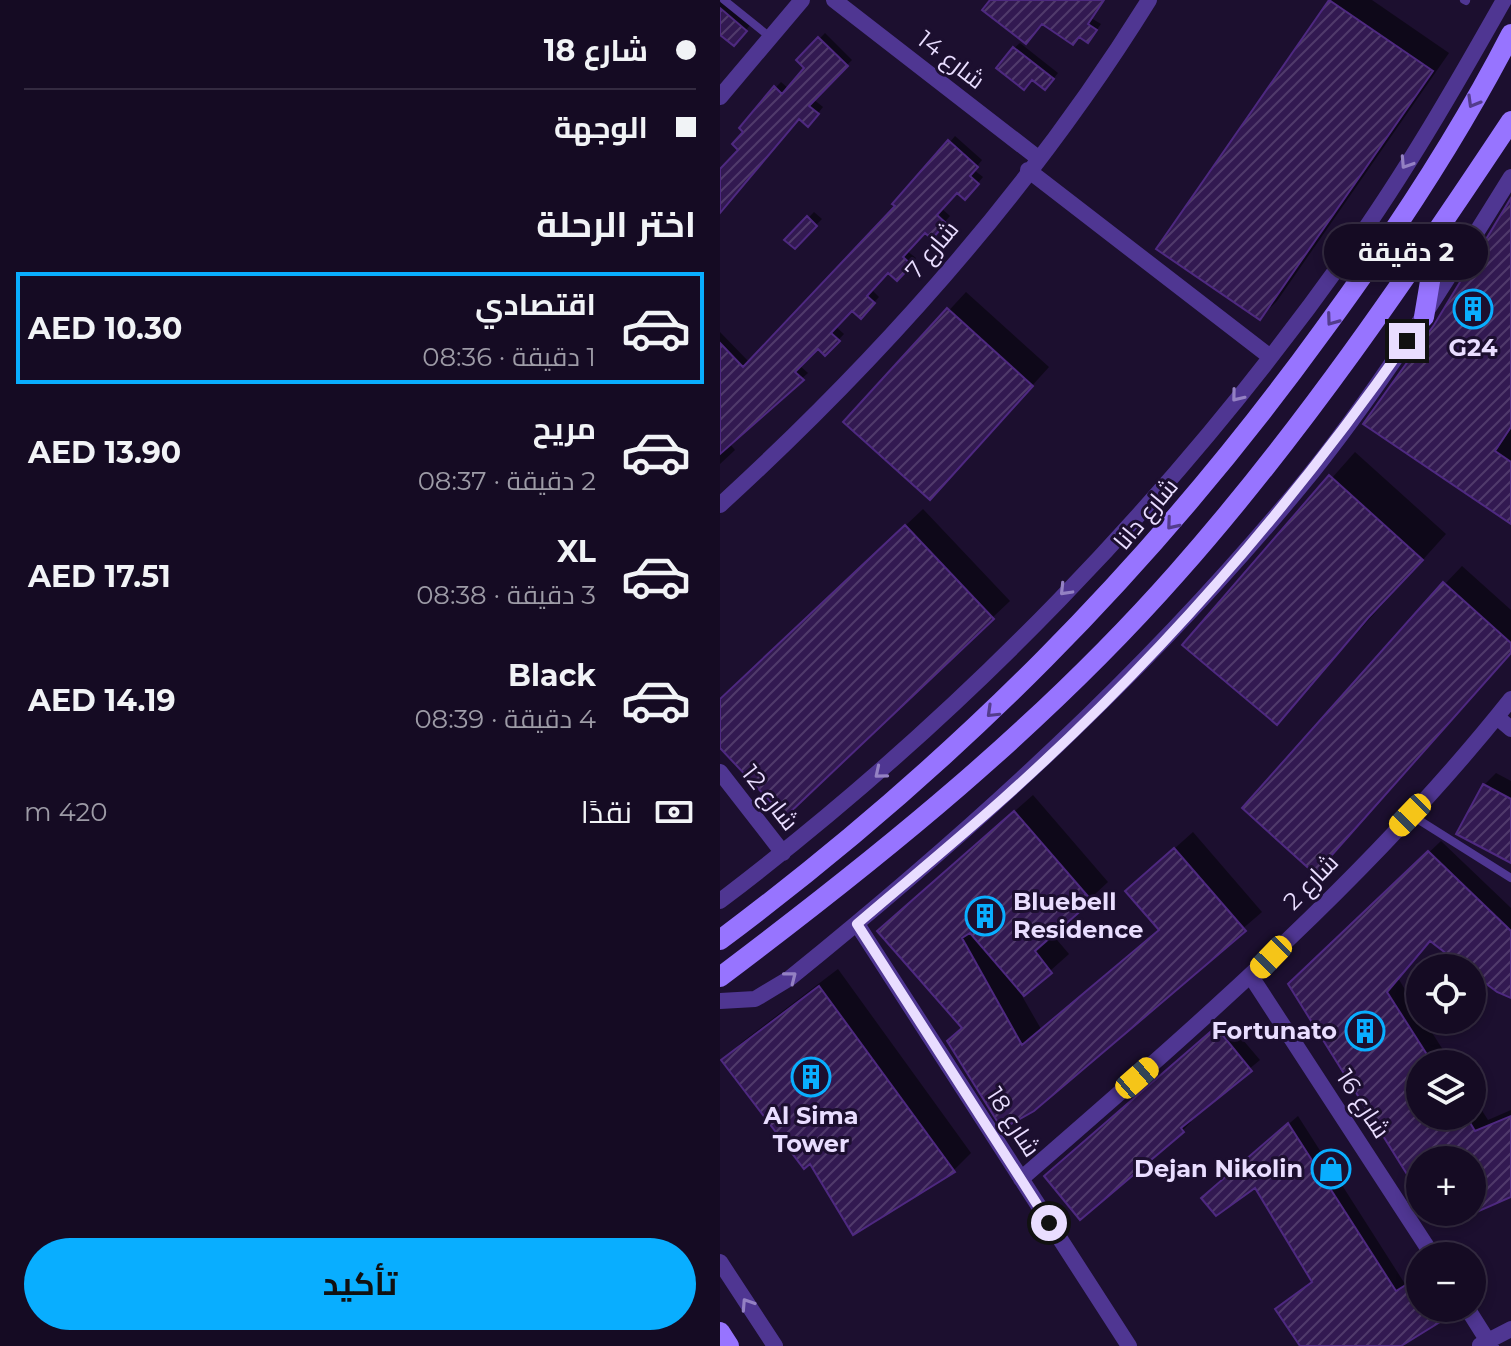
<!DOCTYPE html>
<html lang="ar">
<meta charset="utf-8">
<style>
:root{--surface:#150b23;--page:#221930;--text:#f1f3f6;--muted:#9d9ba6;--line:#342b41;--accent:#09aeff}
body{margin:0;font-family:Montserrat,Cairo,sans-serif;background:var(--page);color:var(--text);direction:rtl;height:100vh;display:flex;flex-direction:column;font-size:30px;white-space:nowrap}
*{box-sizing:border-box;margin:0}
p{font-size:26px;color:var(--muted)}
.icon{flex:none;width:44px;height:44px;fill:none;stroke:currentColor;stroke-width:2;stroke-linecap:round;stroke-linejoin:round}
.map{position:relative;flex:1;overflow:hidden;direction:ltr}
.sheet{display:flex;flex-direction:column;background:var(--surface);width:720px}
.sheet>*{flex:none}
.guide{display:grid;align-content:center;height:176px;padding:0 24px;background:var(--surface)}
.fabs{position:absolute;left:686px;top:954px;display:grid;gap:16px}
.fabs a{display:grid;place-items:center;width:80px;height:80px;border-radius:50%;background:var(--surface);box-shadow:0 4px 12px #0003,0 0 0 2px var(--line);font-size:40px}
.end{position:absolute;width:36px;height:36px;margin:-18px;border:10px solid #e9ddff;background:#111;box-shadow:0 0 0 4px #111}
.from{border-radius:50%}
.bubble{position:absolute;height:56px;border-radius:28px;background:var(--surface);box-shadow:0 4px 12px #0003,0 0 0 2px var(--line);font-size:26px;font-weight:700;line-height:56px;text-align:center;direction:rtl}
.car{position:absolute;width:24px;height:48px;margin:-24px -12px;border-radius:10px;box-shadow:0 0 6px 2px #0007;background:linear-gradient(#f5c518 24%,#345 0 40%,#f5c518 0 76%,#345 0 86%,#f5c518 0)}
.guide b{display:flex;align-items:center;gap:28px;height:76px;font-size:30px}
.guide b+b{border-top:2px solid var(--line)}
.guide i{width:20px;height:20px;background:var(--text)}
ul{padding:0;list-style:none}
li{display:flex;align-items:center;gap:24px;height:112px;margin:0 16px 12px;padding:0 8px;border:4px solid transparent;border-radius:0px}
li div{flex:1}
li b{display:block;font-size:30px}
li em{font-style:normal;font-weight:700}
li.selected{border-color:var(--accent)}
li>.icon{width:72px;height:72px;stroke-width:1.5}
h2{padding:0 24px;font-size:36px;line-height:96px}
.pay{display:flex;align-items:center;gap:20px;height:88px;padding:0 24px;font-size:30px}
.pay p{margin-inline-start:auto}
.action{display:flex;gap:16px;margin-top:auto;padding:16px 24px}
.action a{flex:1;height:92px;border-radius:48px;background:var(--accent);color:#111;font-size:32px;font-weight:700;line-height:92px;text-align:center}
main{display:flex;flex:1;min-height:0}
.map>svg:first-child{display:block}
.shadow{fill:#0007}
.building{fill:url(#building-hatch);stroke:#4e2980;stroke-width:2}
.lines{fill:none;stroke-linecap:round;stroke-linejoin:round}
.lane{stroke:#4f3692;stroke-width:8}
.street{stroke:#4f3692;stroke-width:16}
.secondary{stroke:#9774ff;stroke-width:20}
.oneway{stroke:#533c8d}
.oneway2{stroke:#9481c3}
.route{stroke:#e9ddff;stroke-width:10}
.labels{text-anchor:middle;stroke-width:6;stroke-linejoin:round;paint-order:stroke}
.street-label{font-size:24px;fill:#e9ddff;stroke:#1c0f2f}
.poi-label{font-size:24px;font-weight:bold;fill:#e9ddff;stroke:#1c0f2f}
</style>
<main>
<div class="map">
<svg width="791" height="1346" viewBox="0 0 791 1346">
<defs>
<pattern id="building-hatch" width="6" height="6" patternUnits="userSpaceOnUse" patternTransform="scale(2)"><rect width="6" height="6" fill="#321951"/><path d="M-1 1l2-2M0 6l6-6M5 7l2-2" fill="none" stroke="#503a6b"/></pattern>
</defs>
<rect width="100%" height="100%" fill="#1c0f2f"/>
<!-- shadow -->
<path class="shadow" d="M0 0 31 24 19 38 0 32Z
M272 0H384L371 18 381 24 373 35H359Z
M612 0H652L729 53 557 301 540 318 439 249Z
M105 33 132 60 93 99 103 107 94 118 79 116 0 211V170L21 150 55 88 61 82 69 89 87 68 79 60Z
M300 43 338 73 331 82 294 48Z
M235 136 262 160 254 170 263 177 245 198 237 191 221 208 230 216 212 236 205 230 187 251 196 258 177 278 169 270 151 289 159 297 141 316 132 308 115 326 124 334 105 354 98 346 79 365 88 373 9 443 15 450 0 464V332L30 363 177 206Z
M791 204V522L716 326Z
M94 212 102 219 74 247 67 240Z
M246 292 329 367 227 480 126 422Z
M635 452 726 534 556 723 464 645Z
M203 509 290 601 272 618 0 745V701Z
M742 566 791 610V653L725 584Z
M776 773 791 781V861L764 785Z
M313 795 388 882 332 934 349 954 302 996 321 1029 441 928 426 874 473 832 542 912 313 1110 160 931Z
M721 841 791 908V996L711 939 678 978 700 1014V1020H704L732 1064H700V1116H752V1095L768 1120 791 1110V1195L752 1212V1160H700V1191L583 972Z
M118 969 251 1153 233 1171 91 1161 4 1060 22 1042Z
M506 1020 540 1060 469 1119 471 1122 463 1130 335 1168Z
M578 1116 685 1284 700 1274V1308L727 1311 677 1346H582L557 1310 594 1281 535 1185 493 1189Z
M713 1212H752L721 1225Z"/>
<!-- building -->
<path class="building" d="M270 0H384L368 24 377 30 368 43 359 37 353 45 322 24 306 44 262 10Z
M609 0 713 71 540 320 436 249Z
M0 8 27 31 14 46 0 35Z
M98 37 128 66 89 106 99 114 88 127 79 119 0 213V169L18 150 12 144 23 132 19 128 54 86 62 94 84 68 76 60Z
M293 47 334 79 325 90 312 80 304 90 276 68Z
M228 140 258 167 250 176 259 184 245 200 237 193 217 215 226 223 212 239 205 233 183 257 192 265 177 281 168 273 147 296 155 303 141 319 132 311 111 333 120 341 105 356 98 349 75 372 84 380 0 454V343L23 367 175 206 172 204Z
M791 198V427L775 451 791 462V524L643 424 714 325Z
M87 216 97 226 75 249 64 240Z
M227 308 313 386 210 500 123 422Z
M609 475 703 560 648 618 557 725 462 645Z
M185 525 274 619 65 817 0 748V699Z
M723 582 791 643V653L595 874 522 808Z
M763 784 791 799V863L736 834Z
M294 811 372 901 315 951 332 973 304 996 250 933 242 938 302 1045 439 930 405 891 454 848 526 931 314 1111 282 1129 227 1041 242 1028 157 931Z
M708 851 791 931V998L777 992 752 973V968H745L710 941 667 992 713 1064H700V1116H746L755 1131 791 1116V1197L752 1214V1160H700V1195L568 984Z
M99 986 235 1172 133 1235 90 1164 84 1169 1 1060Z
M496 1027 532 1071 461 1128 464 1132 360 1220 324 1176Z
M568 1123 676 1291 694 1280 700 1290V1308H711L720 1322 681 1346H580L555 1309 592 1282 535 1188 496 1216 481 1198Z"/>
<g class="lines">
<!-- lane -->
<path class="lane" d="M4 0 50 37
M744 0 746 1
M691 815 791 878"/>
<!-- street -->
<path class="street" d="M114 0 318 158
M0 97 82 0
M308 170 549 356
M0 505C162 357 313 187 429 0
M777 717 791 729
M0 772 63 853
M0 901C240 719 454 498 629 252 686 172 736 85 784 0
M137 924 409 1346
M532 978 713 1256
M0 1001 35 999 70 978C254 829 428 671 580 487 659 391 725 283 791 177
M301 1179C473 1029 648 879 791 699
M0 1262 55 1346
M747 1308 771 1346
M760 1345 791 1329"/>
<!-- secondary -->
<path class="secondary" d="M704 317 718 234
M0 940C233 766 431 568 602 332 672 237 737 139 791 34
M0 977C162 855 322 726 457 573 581 433 688 276 791 121
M0 1332 9 1346"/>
</g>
<!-- one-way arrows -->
<defs><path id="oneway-chevron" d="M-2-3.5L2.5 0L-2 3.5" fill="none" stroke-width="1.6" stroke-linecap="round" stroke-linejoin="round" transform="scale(2)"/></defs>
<g class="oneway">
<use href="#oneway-chevron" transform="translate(753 102) rotate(120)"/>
<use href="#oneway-chevron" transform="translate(612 320) rotate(126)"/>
<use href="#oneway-chevron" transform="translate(452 524) rotate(130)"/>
<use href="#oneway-chevron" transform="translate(272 712) rotate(136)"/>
</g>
<g class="oneway2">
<use href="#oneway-chevron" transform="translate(686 163) rotate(123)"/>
<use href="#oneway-chevron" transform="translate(517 396) rotate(129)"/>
<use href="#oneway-chevron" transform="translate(345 590) rotate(134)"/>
<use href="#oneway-chevron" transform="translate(160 773) rotate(140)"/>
<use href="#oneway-chevron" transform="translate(71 977) rotate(-38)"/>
<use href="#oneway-chevron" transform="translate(27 1304) rotate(-123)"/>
</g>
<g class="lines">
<!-- route -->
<path class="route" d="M329 1223 137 924C186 882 236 841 284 798 436 662 570 508 687 341"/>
</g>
<!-- icons -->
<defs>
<symbol id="building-ring" viewBox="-11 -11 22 22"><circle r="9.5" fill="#1c0f2f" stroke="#09aeff" stroke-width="1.5"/><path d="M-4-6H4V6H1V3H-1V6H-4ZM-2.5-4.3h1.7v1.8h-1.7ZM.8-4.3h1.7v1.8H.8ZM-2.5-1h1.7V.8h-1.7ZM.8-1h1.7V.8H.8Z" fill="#09aeff"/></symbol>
<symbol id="shop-ring" viewBox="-11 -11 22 22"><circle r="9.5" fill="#1c0f2f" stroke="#09aeff" stroke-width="1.5"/><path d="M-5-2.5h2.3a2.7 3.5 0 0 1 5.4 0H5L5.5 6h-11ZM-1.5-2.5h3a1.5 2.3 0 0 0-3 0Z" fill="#09aeff"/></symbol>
</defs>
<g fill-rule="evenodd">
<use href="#building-ring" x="731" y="287" width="44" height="44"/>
<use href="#building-ring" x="243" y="894" width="44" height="44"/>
<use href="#building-ring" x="623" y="1009" width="44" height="44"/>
<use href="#building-ring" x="69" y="1055" width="44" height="44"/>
<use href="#shop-ring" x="589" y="1147" width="44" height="44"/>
</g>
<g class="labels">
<!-- street labels -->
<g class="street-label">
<text transform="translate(231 60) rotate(38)" y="8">شارع 14</text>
<text transform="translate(212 250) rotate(-50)" y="8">شارع 7</text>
<text transform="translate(426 514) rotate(-50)" y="8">شارع دانا</text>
<text transform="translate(50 798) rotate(52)" y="8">شارع 12</text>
<text transform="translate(591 882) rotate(-46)" y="8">شارع 2</text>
<text transform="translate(643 1104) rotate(57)" y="8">شارع 16</text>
<text transform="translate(293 1122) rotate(57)" y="8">شارع 18</text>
</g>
<!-- poi labels -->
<g class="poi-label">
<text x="753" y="356">G24</text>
<text x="293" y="910" text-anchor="start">Bluebell<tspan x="293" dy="28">Residence</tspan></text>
<text x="617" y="1039" text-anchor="end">Fortunato</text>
<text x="91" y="1124">Al Sima<tspan x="91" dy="28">Tower</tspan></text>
<text x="583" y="1177" text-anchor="end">Dejan Nikolin</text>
</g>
</g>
</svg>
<div class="fabs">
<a><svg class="icon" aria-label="locate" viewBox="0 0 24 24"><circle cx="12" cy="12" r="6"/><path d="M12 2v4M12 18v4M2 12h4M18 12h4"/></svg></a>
<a><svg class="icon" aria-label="layers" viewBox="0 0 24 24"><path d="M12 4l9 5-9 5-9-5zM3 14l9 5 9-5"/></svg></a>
<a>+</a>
<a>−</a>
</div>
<i class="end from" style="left:329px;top:1223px"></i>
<i class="end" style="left:687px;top:341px"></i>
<div class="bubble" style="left:604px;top:224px;width:164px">2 دقيقة</div>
<i class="car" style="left:690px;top:815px;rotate:224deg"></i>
<i class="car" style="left:551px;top:957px;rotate:224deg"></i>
<i class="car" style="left:417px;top:1078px;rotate:49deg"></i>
</div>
<section class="sheet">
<div class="guide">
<b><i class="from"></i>شارع 18</b>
<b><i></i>الوجهة</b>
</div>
<h2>اختر الرحلة</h2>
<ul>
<li class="selected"><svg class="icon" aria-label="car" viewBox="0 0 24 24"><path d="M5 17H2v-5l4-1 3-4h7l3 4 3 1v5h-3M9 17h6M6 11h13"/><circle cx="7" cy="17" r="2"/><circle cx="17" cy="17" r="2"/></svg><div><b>اقتصادي</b><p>1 دقيقة · 08:36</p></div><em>AED 10.30</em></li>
<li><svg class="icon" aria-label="car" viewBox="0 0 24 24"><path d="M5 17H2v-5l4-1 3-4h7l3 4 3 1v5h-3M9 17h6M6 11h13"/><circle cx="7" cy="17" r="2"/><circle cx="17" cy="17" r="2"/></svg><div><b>مريح</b><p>2 دقيقة · 08:37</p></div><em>AED 13.90</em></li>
<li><svg class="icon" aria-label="car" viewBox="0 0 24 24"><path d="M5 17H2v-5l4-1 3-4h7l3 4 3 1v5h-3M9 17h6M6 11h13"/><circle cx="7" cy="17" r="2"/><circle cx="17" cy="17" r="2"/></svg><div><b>XL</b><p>3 دقيقة · 08:38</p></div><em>AED 17.51</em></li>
<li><svg class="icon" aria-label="car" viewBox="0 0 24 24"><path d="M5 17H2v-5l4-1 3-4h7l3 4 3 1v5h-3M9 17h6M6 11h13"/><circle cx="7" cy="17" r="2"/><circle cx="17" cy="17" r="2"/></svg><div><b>Black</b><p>4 دقيقة · 08:39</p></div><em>AED 14.19</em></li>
</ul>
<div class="pay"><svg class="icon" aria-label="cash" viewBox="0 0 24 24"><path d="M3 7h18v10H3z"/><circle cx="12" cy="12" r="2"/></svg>نقدًا<p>420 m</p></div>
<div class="action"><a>تأكيد</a></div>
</section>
</main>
